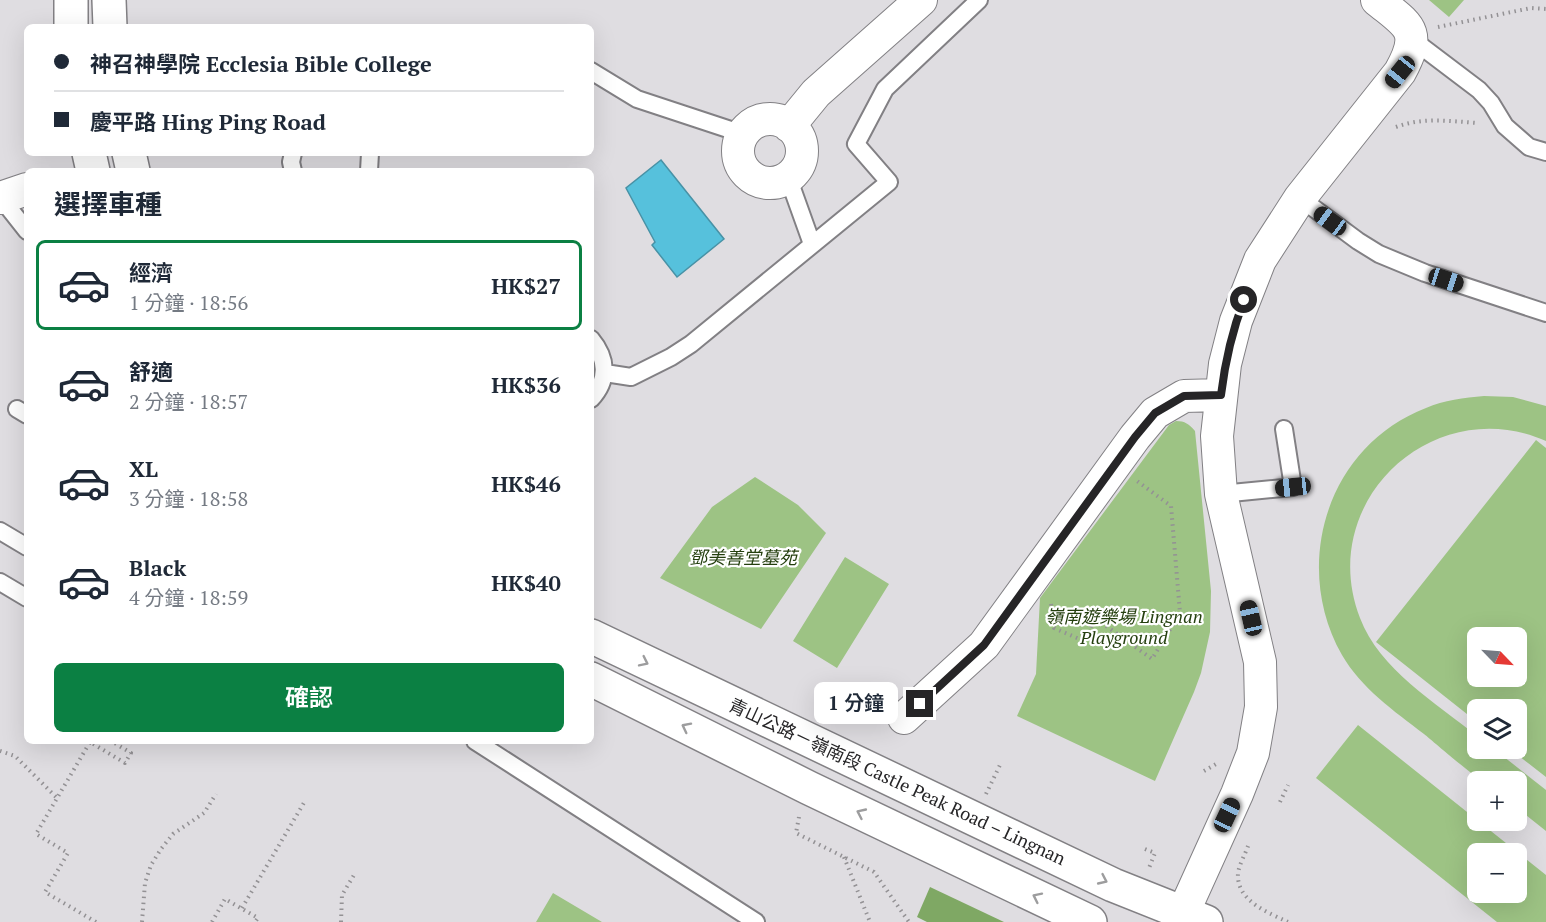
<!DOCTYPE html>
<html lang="zh-TW">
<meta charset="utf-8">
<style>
:root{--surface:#fff;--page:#f6f6f7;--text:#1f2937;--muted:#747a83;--line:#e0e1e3;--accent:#0b8043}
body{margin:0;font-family:"PT Serif","Noto Sans TC",serif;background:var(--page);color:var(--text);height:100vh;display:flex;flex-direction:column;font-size:22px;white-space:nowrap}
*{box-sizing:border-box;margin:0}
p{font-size:20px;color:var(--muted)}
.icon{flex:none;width:33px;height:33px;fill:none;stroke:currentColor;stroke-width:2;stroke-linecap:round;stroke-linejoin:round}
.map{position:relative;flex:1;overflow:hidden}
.sheet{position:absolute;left:24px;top:168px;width:570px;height:576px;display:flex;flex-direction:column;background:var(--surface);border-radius:9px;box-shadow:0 6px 24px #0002}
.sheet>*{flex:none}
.hud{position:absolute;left:24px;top:24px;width:570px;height:132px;border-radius:9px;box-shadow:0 6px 24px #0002;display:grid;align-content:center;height:132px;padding:0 30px;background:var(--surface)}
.needle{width:39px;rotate:115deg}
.buttons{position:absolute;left:1467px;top:627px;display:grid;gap:12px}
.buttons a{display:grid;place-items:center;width:60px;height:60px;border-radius:9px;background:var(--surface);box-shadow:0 6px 24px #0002;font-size:30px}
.end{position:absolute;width:27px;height:27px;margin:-14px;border:8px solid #262527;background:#fff;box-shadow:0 0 0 3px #fff}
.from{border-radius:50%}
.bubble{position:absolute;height:42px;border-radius:9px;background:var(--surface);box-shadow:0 6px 24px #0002;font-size:20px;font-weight:600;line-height:42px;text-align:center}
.car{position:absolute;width:18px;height:36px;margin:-18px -9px;border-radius:8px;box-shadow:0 0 4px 2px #0007;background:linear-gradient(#222 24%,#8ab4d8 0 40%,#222 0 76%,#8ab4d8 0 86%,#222 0)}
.hud b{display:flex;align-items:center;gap:21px;height:57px;font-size:22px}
.hud b+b{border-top:2px solid var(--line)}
.hud i{width:15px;height:15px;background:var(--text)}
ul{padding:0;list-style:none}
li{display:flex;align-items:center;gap:18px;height:90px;margin:0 12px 9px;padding:0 18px;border:3px solid transparent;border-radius:9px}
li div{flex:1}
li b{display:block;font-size:22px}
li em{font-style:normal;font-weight:600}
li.current{border-color:var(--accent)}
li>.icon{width:54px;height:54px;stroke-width:1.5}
h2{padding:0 30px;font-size:27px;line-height:72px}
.cta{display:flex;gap:12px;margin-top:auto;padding:12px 30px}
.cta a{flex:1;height:69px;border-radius:9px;background:var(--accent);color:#fff;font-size:24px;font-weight:600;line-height:69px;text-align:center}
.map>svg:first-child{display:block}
.green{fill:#9dc384;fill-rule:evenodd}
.forest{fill:#7fa864}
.water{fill:#56c1dc;stroke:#4892a6;stroke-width:1.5}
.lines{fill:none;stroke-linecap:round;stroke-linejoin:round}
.lane-casing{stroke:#828084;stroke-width:20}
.street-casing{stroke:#828084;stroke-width:34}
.secondary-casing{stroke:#828084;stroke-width:36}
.path{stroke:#939194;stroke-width:4;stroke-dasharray:1.5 4.5;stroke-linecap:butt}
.lane{stroke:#fff;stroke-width:16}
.street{stroke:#fff;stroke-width:32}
.secondary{stroke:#fff;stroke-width:33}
.oneway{stroke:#9d9d9e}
.route{stroke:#262527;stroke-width:8}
.labels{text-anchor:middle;stroke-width:4.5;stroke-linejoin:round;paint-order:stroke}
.park-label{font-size:18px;font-style:italic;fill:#243f0e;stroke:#fff}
.street-label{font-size:18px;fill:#262527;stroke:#fff}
</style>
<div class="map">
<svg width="1546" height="922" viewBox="0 0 1546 922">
<rect width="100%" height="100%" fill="#dfdde1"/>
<!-- green -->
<path class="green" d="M1429 0H1464L1449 17Z
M1484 396 1513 397 1546 406V441C1433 391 1315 502 1360 618 1379 669 1436 703 1477 736L1478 748 1494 749 1546 790V831L1517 808 1516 782C1507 782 1494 784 1485 782 1476 779 1434 742 1424 734 1394 711 1361 688 1342 655 1291 565 1327 446 1426 408 1444 400 1464 398 1484 396Z
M1176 421C1185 421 1189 424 1195 431L1211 591 1210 632 1201 673 1194 692 1155 781 1017 716 1036 674 1040 598 1169 425Z
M1536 440 1546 448V777L1510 749 1516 748V710H1478L1477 722 1376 642ZM1478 638H1516V676H1478Z
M755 477 798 505 826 533 761 629 660 578 712 507Z
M845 557 889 584 837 668 793 641Z
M1358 725 1546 875V922H1497L1316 778ZM1478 854H1516V892H1478Z
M553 893 602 922H536Z"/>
<!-- forest -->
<path class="forest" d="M930 887 1004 922H927L917 917Z"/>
<!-- water -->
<path class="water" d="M661 160 724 239 677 277 652 245 655 242 626 188Z"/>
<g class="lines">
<defs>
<path id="lane" d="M1413 40 1479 90 1491 103 1505 126 1529 147 1546 152
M591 71 637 99 743 134
M293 171 291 162 293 153
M369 171 370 153
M788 177 812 244
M1 198 27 231
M1300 198 1358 241 1379 254 1425 273 1546 313
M591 339C607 358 609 380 591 399
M605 373 631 377 671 357 691 344 889 182 856 144 885 89 979 0
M17 409 27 415
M1221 494 1293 487 1284 429
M0 531 27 547
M0 582 27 598
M475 741 756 922"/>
<path id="street" d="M738 151a32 32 0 1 1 64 0a32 32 0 1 1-64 0Z
M789 126 816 93 921 0
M0 198 27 189
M904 718 984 645 1135 437 1155 413 1184 396 1221 395
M1179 922 1237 794 1253 753 1261 707 1260 662 1221 494 1217 436 1225 364 1236 321 1260 260 1300 198 1400 72C1423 30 1409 26 1377 0"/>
<path id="secondary" d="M71 0V27
M109 0 110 27
M89 153 93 171
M129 153 133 171
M591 636 1113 885 1206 922
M591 679 809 788 1090 922"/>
</defs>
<!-- lane casing -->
<use href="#lane" class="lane-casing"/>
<!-- street casing -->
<use href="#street" class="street-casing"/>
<!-- secondary casing -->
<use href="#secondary" class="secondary-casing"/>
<!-- path -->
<path class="path" d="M1438 27 1531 8 1546 9
M1396 127C1423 117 1449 121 1477 123
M1051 604 1054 628 1084 641 1095 618 1152 659 1180 613 1171 506 1137 481
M0 751 15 756 57 798
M1204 771 1216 764
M986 794 1000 765
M1280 802 1288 785
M799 817 796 833 874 872 909 922
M1248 846C1245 855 1237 868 1238 877 1239 902 1269 913 1288 922
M1145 849 1155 853 1149 868
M844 857 870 922
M242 908 305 801
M96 922 45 892 68 853 36 834 90 742 125 763 131 753 111 741
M142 922 145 883 151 865 161 849 173 834 204 813 216 794
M212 922 225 899 258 918 255 922
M341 922 342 895 354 875"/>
<!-- lane -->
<use href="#lane" class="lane"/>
<!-- street -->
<use href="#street" class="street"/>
<!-- secondary -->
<use href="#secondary" class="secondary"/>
</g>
<!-- one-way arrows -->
<defs><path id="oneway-chevron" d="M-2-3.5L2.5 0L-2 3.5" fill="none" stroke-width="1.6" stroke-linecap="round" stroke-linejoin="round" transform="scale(1.5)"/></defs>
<g class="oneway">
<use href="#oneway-chevron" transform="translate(644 662) rotate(26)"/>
<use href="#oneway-chevron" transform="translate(686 727) rotate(-153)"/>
<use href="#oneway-chevron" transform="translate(861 813) rotate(-155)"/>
<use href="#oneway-chevron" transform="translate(1103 880) rotate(25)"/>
<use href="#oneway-chevron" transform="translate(1037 897) rotate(-154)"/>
</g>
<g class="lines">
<!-- route -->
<path class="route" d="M920 704 984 645 1135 437 1155 413 1184 396 1221 395C1225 362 1232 331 1244 300"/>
</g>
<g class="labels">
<!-- park labels -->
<g class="park-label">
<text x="743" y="564">鄧美善堂墓苑</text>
<text x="1124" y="623">嶺南遊樂場 Lingnan<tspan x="1124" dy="21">Playground</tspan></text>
</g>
<!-- street labels -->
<g class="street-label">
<text transform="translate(897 782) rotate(25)" y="6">青山公路－嶺南段 Castle Peak Road – Lingnan</text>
</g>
</g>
</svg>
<div class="buttons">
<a><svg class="needle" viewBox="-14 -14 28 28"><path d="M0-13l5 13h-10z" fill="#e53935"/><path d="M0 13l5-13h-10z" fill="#747a83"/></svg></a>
<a><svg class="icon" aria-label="layers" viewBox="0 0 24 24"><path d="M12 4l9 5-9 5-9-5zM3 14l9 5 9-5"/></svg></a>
<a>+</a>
<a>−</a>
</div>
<i class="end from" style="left:1244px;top:300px"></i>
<i class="end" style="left:920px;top:704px"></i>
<div class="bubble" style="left:814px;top:682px;width:84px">1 分鐘</div>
<i class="car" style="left:1400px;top:72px;rotate:219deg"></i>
<i class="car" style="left:1330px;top:221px;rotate:306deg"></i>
<i class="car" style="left:1446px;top:280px;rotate:108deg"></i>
<i class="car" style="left:1293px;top:487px;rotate:264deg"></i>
<i class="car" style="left:1251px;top:618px;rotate:347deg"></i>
<i class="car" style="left:1227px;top:815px;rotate:25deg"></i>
<div class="hud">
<b><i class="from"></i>神召神學院 Ecclesia Bible College</b>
<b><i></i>慶平路 Hing Ping Road</b>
</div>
<section class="sheet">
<h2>選擇車種</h2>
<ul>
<li class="current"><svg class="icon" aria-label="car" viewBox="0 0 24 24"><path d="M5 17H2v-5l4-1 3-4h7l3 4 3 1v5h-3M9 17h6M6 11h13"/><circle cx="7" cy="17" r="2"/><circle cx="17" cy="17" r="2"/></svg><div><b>經濟</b><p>1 分鐘 · 18:56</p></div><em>HK$27</em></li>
<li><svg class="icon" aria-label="car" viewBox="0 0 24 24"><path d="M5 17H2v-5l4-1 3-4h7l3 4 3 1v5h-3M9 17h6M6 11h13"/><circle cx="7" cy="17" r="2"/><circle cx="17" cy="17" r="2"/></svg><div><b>舒適</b><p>2 分鐘 · 18:57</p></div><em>HK$36</em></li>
<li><svg class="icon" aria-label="car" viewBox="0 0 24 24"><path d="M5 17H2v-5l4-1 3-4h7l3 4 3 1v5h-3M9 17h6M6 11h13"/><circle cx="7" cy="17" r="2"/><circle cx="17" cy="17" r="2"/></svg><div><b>XL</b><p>3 分鐘 · 18:58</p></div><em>HK$46</em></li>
<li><svg class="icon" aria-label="car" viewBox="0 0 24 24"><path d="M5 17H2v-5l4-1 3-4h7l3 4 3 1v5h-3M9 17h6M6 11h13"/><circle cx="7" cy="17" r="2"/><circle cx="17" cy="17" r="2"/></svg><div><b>Black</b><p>4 分鐘 · 18:59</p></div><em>HK$40</em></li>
</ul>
<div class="cta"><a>確認</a></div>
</section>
</div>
